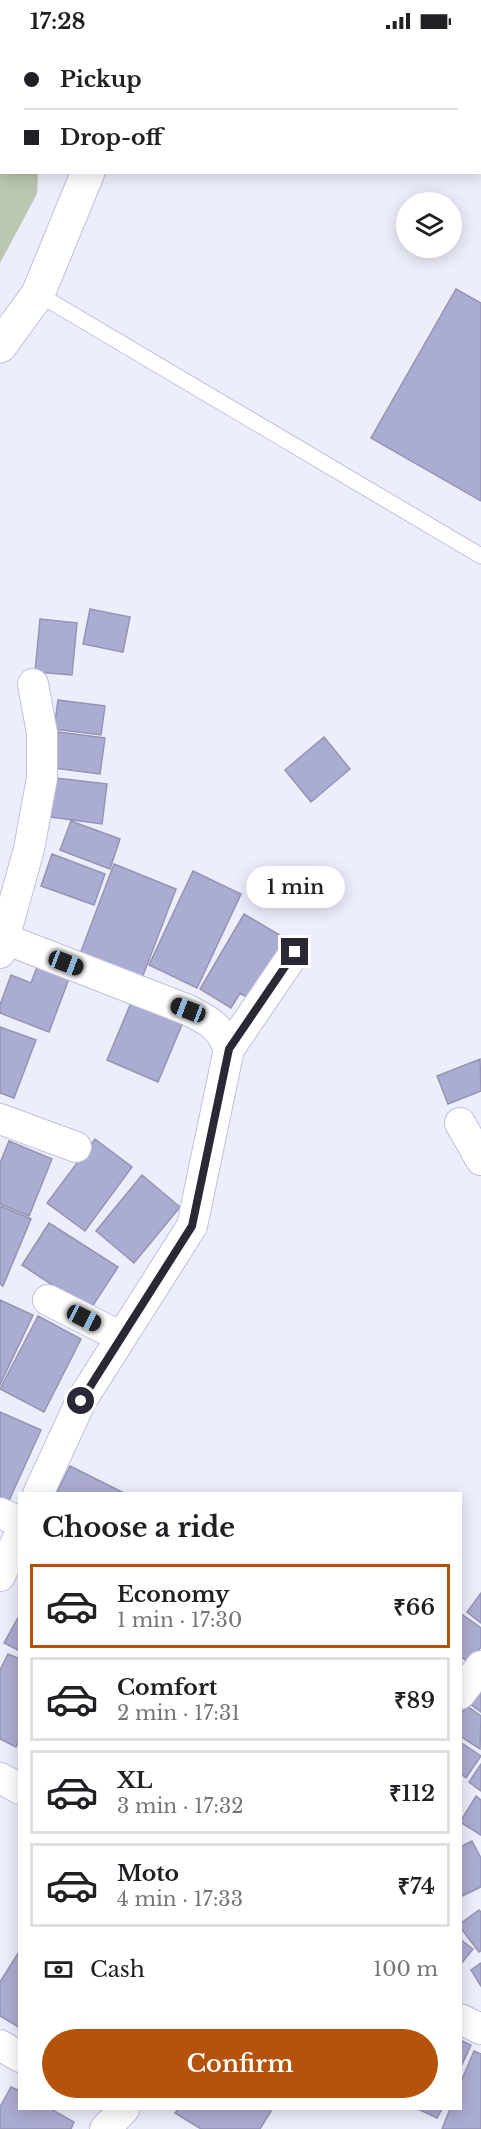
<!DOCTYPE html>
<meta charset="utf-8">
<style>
:root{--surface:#fff;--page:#f2f2f2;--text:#202124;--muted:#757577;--line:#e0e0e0;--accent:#b45309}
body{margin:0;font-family:"Libre Baskerville",serif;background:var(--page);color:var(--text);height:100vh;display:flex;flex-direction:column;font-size:22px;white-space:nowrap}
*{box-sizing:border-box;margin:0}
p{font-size:20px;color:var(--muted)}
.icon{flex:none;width:33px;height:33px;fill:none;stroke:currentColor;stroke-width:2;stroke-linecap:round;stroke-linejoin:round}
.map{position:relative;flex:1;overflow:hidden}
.side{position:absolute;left:18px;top:1450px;width:444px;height:618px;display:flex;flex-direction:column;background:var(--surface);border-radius:0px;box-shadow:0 3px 15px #0003}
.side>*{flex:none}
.banner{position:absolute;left:0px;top:0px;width:482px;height:132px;box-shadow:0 3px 15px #0003;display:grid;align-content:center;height:132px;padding:0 24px;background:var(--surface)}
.buttons{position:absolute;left:396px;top:150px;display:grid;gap:12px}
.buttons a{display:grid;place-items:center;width:66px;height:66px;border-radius:50%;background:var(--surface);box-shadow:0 3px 15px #0003;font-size:30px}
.end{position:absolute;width:27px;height:27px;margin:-14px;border:8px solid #282935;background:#fff;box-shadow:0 0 0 3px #fff}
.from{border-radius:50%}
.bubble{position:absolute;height:42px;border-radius:21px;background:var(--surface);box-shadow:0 3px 15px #0003;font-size:20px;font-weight:600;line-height:42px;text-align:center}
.car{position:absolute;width:18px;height:36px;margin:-18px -9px;border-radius:8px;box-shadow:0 0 4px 2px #0007;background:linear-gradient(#222 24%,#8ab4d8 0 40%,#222 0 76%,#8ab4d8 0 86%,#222 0)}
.banner b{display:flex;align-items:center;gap:21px;height:57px;font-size:22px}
.banner b+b{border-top:2px solid var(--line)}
.banner i{width:15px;height:15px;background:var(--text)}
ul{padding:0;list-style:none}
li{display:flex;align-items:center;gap:18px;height:84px;margin:0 12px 9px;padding:0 12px;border:3px solid var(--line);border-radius:0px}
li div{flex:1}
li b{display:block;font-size:22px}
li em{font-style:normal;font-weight:600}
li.current{border-color:var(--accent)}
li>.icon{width:54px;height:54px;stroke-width:1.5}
h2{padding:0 24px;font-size:27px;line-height:72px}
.pay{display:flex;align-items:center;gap:15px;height:66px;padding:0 24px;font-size:22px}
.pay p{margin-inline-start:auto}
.button{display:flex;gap:12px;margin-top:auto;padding:12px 24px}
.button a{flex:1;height:69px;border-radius:36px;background:var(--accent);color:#fff;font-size:24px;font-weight:600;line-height:69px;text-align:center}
.status{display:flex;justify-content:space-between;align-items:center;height:42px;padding:0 30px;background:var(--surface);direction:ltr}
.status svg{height:16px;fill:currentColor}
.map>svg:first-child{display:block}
.green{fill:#bbc7b1}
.building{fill:#abacd1;stroke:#9494b4;stroke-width:1.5}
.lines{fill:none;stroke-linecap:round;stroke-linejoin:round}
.service-casing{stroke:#c0c0e1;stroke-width:17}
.minor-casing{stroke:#c0c0e1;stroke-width:32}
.secondary-casing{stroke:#c0c0e1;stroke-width:35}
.service{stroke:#fff;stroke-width:15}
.minor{stroke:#fff;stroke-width:30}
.secondary{stroke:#fff;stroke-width:33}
.route{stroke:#282935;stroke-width:8}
</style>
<div class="status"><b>17:28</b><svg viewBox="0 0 49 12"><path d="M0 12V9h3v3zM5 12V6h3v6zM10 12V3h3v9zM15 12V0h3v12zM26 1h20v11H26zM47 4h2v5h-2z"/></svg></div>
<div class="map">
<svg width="481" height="2087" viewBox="0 0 481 2087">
<rect width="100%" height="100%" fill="#edeefb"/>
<!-- green -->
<path class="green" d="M0 0H44L2 2V130L38 131 37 152 0 221Z"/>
<!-- building -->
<path class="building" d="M232 0H292L231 2Z
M410 0H452L453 2H408Z
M456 247 481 261V459L371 396Z
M90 567 130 575 123 610 83 602Z
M40 577 77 581 72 633 35 630Z
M58 658 105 664 101 693 54 687Z
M58 690 105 696 100 732 54 726Z
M324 695 350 727 311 760 285 728Z
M56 736 107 742 102 782 51 775Z
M71 779 120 797 110 827 60 808Z
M52 812 105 832 94 863 41 844Z
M114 822 176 847 142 936 80 912Z
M193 829 241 852 197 946 149 923Z
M244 872 293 901 257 961 240 951 231 966 200 947Z
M38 922 70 934 49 990 0 971V963L11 933 31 941Z
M133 956 184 978 158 1040 107 1018Z
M0 985 36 998 14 1056 0 1051Z
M480 1017 481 1049 448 1062 437 1034Z
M95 1097 132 1125 85 1189 47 1161Z
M9 1099 52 1117 29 1174 0 1162V1121Z
M142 1133 180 1165 134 1221 96 1189Z
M0 1164 31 1177 3 1244 0 1242Z
M49 1181 118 1225 90 1268 22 1223Z
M0 1258 33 1273 0 1343Z
M38 1274 81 1297 44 1370 0 1347Z
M0 1370 41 1388 7 1463 0 1460Z
M70 1424 126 1452H56Z
M481 1551V1581L467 1570Z
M20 1572V1609L4 1601Z
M463 1573 481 1586V1605L469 1621 460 1614V1576Z
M8 1612 20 1617V1697L16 1705 0 1697V1628Z
M481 1639V1670L466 1659Z
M467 1664 481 1674 480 1707 460 1694V1673Z
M460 1700 481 1714 466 1736 460 1731Z
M481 1722V1749L469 1740Z
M476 1754 481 1758V1793L460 1780Z
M472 1799 481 1816V1845L460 1855V1805Z
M479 1868 481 1870V1909L479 1910 460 1885V1882Z
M460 1897 473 1907 460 1923Z
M20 1908V1986L0 1974V1940Z
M481 1921V1944L471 1928Z
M460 1998 471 2003 460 2027Z
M474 2009 481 2012V2087H442L450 2067H460V2042Z
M11 2045 20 2049V2067H51L74 2080 71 2087H0V2065Z
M178 2067H268L271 2069 260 2087H201L175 2071Z
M418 2067H442L437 2076Z"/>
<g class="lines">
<defs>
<path id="service" d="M38 252 481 514"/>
<path id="minor" d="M480 48H481
M0 895 188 968C209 979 220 984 229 1007L192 1184 81 1359 38 1452
M0 911 29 807 42 736V691L33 642
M229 1007 295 910
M0 1077 76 1105
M460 1081 481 1118
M48 1258 121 1295
M0 1471 20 1480
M0 1534 20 1492
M460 1652 481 1624
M0 1736 20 1747
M460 1977 481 1987
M0 2003 20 2015
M105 2087 124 2067"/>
<path id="secondary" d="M140 2 141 0
M0 304 38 252 88 130"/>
</defs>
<!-- service casing -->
<use href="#service" class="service-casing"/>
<!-- minor casing -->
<use href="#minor" class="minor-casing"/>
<!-- secondary casing -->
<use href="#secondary" class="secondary-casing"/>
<!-- service -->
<use href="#service" class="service"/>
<!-- minor -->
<use href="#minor" class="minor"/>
<!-- secondary -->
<use href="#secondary" class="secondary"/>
</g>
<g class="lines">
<!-- route -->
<path class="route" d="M81 1359 192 1184 229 1007 295 910"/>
</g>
</svg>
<div class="buttons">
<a><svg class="icon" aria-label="layers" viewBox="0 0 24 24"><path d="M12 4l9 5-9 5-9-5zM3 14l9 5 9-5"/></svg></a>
</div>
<i class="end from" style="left:81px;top:1359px"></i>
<i class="end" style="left:295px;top:910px"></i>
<div class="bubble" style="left:246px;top:824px;width:99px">1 min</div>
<i class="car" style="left:66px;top:921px;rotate:111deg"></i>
<i class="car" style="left:188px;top:968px;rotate:291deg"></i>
<i class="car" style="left:84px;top:1276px;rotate:117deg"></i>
<div class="banner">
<b><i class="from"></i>Pickup</b>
<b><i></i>Drop-off</b>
</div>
<section class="side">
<h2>Choose a ride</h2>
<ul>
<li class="current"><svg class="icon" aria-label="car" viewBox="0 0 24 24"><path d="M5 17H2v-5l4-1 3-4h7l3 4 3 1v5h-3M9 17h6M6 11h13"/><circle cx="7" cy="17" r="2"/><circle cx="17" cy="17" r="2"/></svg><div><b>Economy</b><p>1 min · 17:30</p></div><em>₹66</em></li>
<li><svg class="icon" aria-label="car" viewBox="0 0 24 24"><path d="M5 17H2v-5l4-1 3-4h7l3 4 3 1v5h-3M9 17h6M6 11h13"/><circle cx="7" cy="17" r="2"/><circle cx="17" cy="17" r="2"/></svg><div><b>Comfort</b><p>2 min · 17:31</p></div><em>₹89</em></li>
<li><svg class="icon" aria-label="car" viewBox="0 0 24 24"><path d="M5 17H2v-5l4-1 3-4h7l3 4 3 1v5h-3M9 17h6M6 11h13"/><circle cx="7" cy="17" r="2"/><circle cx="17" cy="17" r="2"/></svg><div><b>XL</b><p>3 min · 17:32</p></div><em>₹112</em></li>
<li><svg class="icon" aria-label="car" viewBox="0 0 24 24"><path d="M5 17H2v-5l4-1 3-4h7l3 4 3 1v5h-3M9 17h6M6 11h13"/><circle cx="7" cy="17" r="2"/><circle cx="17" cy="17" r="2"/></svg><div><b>Moto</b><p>4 min · 17:33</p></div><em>₹74</em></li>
</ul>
<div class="pay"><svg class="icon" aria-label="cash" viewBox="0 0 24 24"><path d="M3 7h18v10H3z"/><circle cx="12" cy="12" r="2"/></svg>Cash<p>100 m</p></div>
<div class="button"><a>Confirm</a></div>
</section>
</div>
